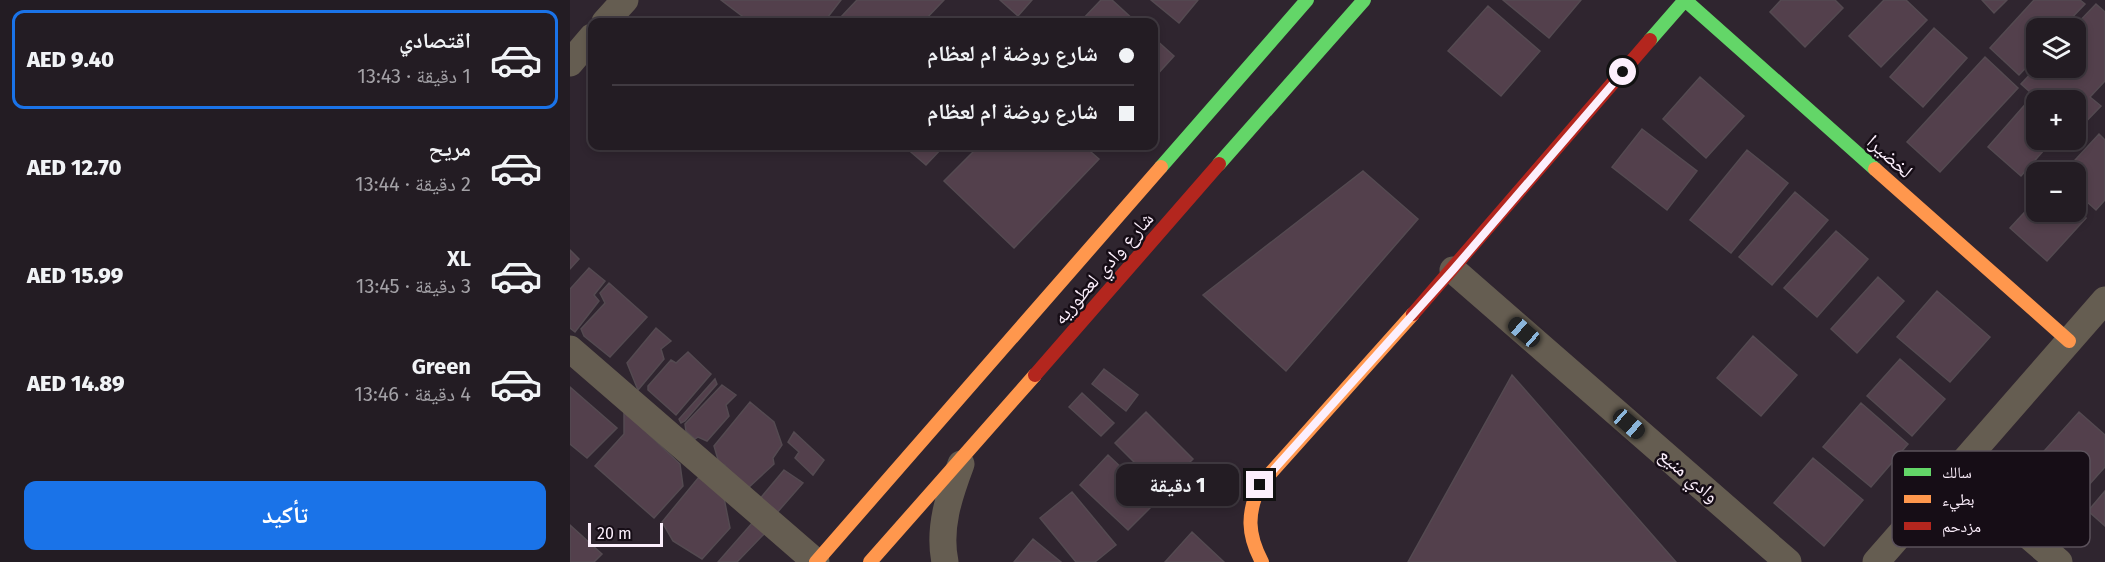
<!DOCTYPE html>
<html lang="ar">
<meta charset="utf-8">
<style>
:root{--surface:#231c23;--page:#2f2930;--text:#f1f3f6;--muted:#a3a1a6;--line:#403a41;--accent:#1a73e8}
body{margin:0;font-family:"Fira Sans","Noto Naskh Arabic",sans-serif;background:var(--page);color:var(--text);direction:rtl;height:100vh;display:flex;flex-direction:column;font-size:22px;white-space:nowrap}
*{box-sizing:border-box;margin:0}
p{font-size:20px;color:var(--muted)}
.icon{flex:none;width:33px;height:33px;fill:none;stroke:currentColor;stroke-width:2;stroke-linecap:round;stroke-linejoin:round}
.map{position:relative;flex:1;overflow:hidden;direction:ltr}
.side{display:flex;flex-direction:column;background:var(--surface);width:570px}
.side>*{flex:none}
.top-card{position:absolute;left:18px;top:18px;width:570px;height:132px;border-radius:12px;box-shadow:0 3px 9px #0003,0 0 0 2px var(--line);direction:rtl;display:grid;align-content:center;height:132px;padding:0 24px;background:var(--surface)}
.buttons{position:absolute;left:1456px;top:18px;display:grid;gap:12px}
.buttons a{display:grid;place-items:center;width:60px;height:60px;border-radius:12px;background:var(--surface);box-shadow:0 3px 9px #0003,0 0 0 2px var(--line);font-size:30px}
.scale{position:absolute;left:18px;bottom:15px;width:75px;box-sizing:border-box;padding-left:6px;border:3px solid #fceffc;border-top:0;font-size:16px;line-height:21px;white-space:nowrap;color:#fceffc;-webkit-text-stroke:4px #160d16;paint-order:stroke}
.end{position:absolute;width:27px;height:27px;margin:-14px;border:8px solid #fceffc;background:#111;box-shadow:0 0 0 3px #111}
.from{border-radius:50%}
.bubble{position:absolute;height:42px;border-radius:12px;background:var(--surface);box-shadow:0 3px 9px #0003,0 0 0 2px var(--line);font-size:20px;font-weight:800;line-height:42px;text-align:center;direction:rtl}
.car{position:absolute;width:18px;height:36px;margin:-18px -9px;border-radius:8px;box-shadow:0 0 4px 2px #0007;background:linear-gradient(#222 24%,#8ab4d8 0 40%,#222 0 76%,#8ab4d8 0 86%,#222 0)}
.top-card b{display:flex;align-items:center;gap:21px;height:57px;font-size:22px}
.top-card b+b{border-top:2px solid var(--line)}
.top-card i{width:15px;height:15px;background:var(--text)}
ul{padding:10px 0 0;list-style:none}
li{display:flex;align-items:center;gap:18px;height:99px;margin:0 12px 9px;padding:0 12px;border:3px solid transparent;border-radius:12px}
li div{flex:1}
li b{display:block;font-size:22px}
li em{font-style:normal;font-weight:800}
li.on{border-color:var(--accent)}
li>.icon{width:54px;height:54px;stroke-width:1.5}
.action{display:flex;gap:12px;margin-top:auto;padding:12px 24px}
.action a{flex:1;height:69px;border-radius:12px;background:var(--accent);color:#fff;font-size:24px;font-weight:800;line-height:69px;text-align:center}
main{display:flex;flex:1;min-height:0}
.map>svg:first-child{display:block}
.building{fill:#53404c;stroke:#544a51;stroke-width:1.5}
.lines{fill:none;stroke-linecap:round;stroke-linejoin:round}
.street{stroke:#655d51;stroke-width:27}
.fast{stroke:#63d668;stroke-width:14}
.slow{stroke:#ff974d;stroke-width:14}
.jam{stroke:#b3261e;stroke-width:14}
.route{stroke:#fceffc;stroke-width:8}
.labels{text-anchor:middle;stroke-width:5;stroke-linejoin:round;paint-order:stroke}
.street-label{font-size:20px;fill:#fceffc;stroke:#160d16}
.key{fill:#160d16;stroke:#5b515b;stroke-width:1.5}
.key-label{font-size:16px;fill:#fceffc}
</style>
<main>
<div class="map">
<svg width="1535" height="562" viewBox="0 0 1535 562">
<rect width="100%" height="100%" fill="#2f252f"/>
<!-- building -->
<path class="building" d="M151 0H271L254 22H180Z
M287 0H374L353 22H277L271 17Z
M430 0H462L448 16Z
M531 0H542L566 22H510Z
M581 0H628L609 23Z
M933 0H1011L979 38Z
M1211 0H1265L1273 8 1235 47 1200 12Z
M1314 0H1336L1357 20 1311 67 1279 36Z
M1412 0H1437L1424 13Z
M1464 0H1510L1515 4 1492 28H1467V56L1449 75 1420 48Z
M1526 4 1535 12V81L1520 97 1531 106 1506 132V100H1469L1451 84 1467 67 1506 68V28H1503Z
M918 6 970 51 931 96 878 51Z
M1364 28 1397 58 1353 107 1320 77Z
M584 38 604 56 584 78Z
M1415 57 1448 88 1370 172 1337 142Z
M1130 77 1174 116 1136 158 1093 119Z
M1459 100 1467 106V140H1483L1451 176 1418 147Z
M1072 129 1127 171 1097 210 1042 167Z
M1529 134 1535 140V200L1526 210 1506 192V172H1494Z
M334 146H374L356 165Z
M409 146H514L529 159 444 248 374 181Z
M1177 150 1218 183 1161 253 1120 220Z
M793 171 848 219 716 371 633 295Z
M1225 192 1258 220 1202 285 1169 257Z
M1467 199V212H1506V209L1516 218 1477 261 1440 228Z
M1266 231 1298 259 1247 317 1214 288Z
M0 250 9 259 0 269Z
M19 268 35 281 24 295 29 301 5 332 0 328V289Z
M1308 277 1334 301 1287 353 1261 329Z
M39 283 77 317 40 357 14 336 11 329 35 303 30 293Z
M1367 291 1420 337 1380 382 1327 337Z
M86 328 101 341 91 349 94 359 68 390 57 363Z
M1183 336 1227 375 1191 416 1147 378Z
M118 352 141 374 106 415 78 390V386L101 360 106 363Z
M1330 359 1375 399 1342 436 1297 396Z
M534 369 568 395 556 411 522 384Z
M942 375 1106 562H838Z
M145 379 147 384 115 421 111 423 109 419Z
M152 385 166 395 156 405 159 416 137 441 128 437 125 439 116 431 115 424Z
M0 387 47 428 17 458 0 444Z
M512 393 544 423 531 436 499 407Z
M180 402 204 422 212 445 203 458 204 464 178 488 158 474 155 465 149 463 144 446Z
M1291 403 1338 444 1301 487 1253 447Z
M54 411 110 464 113 486 84 518 25 466 54 434Z
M576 412 623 459 592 490 545 443Z
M1509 412 1535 435V467L1492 515 1450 478Z
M224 432 254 460 243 475 225 458 229 452 218 442Z
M538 455 587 501 558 530 510 485Z
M1243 458 1293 500 1254 546 1204 503Z
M214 470 233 483 205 515 188 501Z
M129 477 154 498 160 528 132 559 103 541 92 522Z
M1535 491V526L1518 511Z
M502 492 546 545 525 562H506L470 518Z
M183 522 195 533 167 562H148Z
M0 525 32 554 24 562H0Z
M622 532 654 562H595Z
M463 539 491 562H444Z"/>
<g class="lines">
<!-- street -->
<path class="street" d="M35 22 55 0
M0 63 22 37
M883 270 1218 562
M0 349 246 562
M1384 472 1489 562
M375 562C368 528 379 496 391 464
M1306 562 1535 300"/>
<!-- fast -->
<path class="fast" d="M1080 40 1115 0 1305 169
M649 164 794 0
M591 167 737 0"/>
<!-- slow -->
<path class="slow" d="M1305 169 1499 341
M246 562 591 167
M300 562 465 375
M692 562C677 534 677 513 690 485L843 314"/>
<!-- jam -->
<path class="jam" d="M843 314 1080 40
M465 375 649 164"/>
</g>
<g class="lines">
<!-- route -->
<path class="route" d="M690 485 883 270 1053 72"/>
</g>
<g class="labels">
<!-- street labels -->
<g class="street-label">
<text transform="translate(1320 156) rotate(42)" y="7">لخضيرا</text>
<text transform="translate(533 268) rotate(-49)" y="7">شارع وادي لعطوريه</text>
<text transform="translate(1119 475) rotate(41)" y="7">وادي منيع</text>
</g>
</g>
<!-- legend -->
<rect x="1322" y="451" width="198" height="96" rx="9" class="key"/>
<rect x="1334" y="468" width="27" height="8" fill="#63d668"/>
<rect x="1334" y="495" width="27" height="8" fill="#ff974d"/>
<rect x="1334" y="522" width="27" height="8" fill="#b3261e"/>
<g class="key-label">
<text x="1372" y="478">سالك</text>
<text x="1372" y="505">بطيء</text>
<text x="1372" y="532">مزدحم</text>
</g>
</svg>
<div class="buttons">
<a><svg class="icon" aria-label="layers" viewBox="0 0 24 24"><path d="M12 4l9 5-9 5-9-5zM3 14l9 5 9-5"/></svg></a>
<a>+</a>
<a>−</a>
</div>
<div class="scale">20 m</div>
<i class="end from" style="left:1053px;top:72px"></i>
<i class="end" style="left:690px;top:485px"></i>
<div class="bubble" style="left:546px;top:464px;width:123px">1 دقيقة</div>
<i class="car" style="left:954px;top:332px;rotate:311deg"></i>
<i class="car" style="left:1059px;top:424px;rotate:131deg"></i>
<div class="top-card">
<b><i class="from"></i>شارع روضة ام لعظام</b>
<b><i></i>شارع روضة ام لعظام</b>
</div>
</div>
<section class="side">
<ul>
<li class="on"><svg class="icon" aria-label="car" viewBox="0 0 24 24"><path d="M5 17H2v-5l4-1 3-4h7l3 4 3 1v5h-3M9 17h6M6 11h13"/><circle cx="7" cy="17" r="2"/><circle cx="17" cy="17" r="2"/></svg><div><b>اقتصادي</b><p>1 دقيقة · 13:43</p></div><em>AED 9.40</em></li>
<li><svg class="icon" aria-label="car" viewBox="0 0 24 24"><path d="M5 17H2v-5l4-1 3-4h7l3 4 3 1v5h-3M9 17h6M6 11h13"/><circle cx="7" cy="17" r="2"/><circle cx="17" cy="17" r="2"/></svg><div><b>مريح</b><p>2 دقيقة · 13:44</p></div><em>AED 12.70</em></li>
<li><svg class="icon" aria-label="car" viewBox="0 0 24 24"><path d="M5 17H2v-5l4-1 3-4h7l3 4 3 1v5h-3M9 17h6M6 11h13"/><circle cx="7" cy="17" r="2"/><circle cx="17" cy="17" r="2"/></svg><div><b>XL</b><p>3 دقيقة · 13:45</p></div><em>AED 15.99</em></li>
<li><svg class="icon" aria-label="car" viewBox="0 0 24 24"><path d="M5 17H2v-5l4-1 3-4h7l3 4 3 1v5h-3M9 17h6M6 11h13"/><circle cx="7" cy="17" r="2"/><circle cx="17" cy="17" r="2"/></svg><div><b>Green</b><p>4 دقيقة · 13:46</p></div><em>AED 14.89</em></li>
</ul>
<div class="action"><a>تأكيد</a></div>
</section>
</main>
